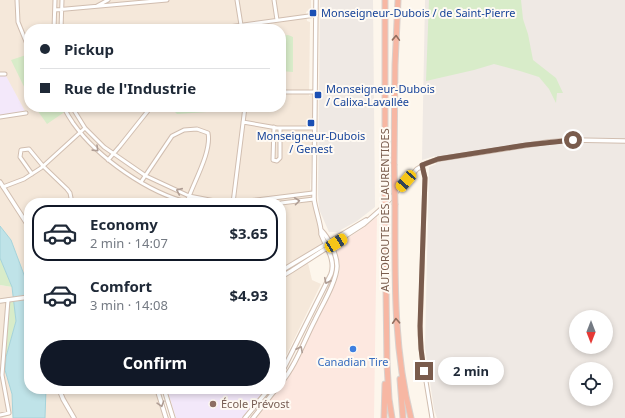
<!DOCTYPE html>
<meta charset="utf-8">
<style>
:root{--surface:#fff;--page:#f2f2f3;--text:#1f2937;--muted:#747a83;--line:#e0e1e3;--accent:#111827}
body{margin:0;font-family:"Noto Sans",sans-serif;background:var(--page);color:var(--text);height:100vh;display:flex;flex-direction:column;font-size:15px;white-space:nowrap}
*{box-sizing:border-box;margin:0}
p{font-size:13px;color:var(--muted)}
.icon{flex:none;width:22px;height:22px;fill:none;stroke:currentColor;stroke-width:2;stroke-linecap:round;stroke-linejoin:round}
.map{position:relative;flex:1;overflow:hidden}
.drawer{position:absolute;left:24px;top:198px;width:262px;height:196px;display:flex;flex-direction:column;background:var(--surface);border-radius:16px;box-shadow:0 2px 6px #0003}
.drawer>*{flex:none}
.hud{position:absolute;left:24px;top:24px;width:262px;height:88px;border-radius:16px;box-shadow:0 2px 6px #0003;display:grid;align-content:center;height:88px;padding:0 16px;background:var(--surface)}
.needle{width:26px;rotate:180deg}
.fabs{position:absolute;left:569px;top:310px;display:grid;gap:8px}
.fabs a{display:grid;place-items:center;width:44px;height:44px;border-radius:50%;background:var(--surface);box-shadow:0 2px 6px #0003;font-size:20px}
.end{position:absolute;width:18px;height:18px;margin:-9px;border:5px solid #7a5c4d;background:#fff;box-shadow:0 0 0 2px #fff}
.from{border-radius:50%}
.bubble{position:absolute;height:28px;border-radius:14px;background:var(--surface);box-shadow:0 2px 6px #0003;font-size:13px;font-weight:700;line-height:28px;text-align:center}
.car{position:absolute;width:12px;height:24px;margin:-12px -6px;border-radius:5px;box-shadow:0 0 3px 1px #0007;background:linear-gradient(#f5c518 24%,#345 0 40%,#f5c518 0 76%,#345 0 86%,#f5c518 0)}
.hud b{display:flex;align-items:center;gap:14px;height:38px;font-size:15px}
.hud b+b{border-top:1px solid var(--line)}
.hud i{width:10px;height:10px;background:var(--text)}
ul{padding:7px 0 0;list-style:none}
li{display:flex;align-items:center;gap:12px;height:56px;margin:0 8px 6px;padding:0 8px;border:2px solid transparent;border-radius:16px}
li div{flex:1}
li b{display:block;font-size:15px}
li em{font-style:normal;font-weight:700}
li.on{border-color:var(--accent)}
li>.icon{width:36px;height:36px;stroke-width:1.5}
.primary-button{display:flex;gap:8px;margin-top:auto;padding:8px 16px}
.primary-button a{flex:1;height:46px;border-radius:24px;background:var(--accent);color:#fff;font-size:16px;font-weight:700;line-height:46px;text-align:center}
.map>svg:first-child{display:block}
.residential{fill:#f5e8da;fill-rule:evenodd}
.commercial{fill:#fde8e0}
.industrial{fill:#efe9e4;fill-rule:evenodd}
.education{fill:#f3e8fa}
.green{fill:#d8ecc9}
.water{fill:#bfe3e8;stroke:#a5d3da}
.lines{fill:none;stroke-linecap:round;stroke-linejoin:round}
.minor-casing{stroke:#d1beb0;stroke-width:5}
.tertiary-casing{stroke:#d1beb0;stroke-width:5.5}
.motorway-casing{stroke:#dad1cd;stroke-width:7}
.minor{stroke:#fff;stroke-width:3}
.tertiary{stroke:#fff;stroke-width:3.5}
.motorway{stroke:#f7b7a3;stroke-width:5}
.motorway-bridge-casing{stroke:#dad1cd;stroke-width:7;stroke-linecap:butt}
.motorway-bridge{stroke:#f7b7a3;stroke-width:5}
.oneway{stroke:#936e5e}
.oneway2{stroke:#af9d94}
.route{stroke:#7a5c4d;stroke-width:5}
.transit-dot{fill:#1a4fb4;stroke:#fffaf3;stroke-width:1.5}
.shop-dot{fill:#3f7fe0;stroke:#fffaf3;stroke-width:1.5}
.education-dot{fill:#8d6e63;stroke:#fffaf3;stroke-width:1.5}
.labels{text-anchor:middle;stroke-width:4;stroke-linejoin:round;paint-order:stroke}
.transit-label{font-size:11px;fill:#164399;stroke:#fffaf3;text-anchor:start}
.street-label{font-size:11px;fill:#7a5c4d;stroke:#fffaf3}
.shop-label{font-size:11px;fill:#366cbe;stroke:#fffaf3}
.education-label{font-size:11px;fill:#785e54;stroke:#fffaf3;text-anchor:start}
</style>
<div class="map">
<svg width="625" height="418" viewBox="0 0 625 418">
<rect width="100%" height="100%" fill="#fdf6ec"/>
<!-- residential -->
<path class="residential" d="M0 0H311V8L306 12 307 21 310 22 309 96 315 92 310 189 313 193 314 209 325 252 308 263 312 280 321 284 284 360 281 359V203H29V288L11 240 0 226ZM29 29H281V107H29Z
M0 285 12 287 14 299 5 370 12 394 13 413 2 418H0Z
M46 389H155L164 418H45Z"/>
<!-- commercial -->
<path class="commercial" d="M377 217 374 418H256L278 389H281V385L339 274 340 266 336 245 359 231Z"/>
<!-- industrial -->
<path class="industrial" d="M320 0H373L375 207 357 221 337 232H329L319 209 318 194Z
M425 0H625V418H437L434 409 425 348 429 167 436 164 435 156 422 160ZM576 317H606V347H576ZM576 369H606V399H576Z"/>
<!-- education -->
<path class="education" d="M0 74H5L26 113 0 117Z
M167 389H265L243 418H176Z"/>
<!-- green -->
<path class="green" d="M429 0H521L523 19 528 34 533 60 556 78 563 93H557L556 103 549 89 539 77 520 71 494 64 474 70 426 81Z
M288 35 293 37V72L281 71V36Z
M29 54V97L11 60Z
M35 107H64L66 111 47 124Z
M174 107H240L236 110 177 114 175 112Z
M0 258 12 287 0 285Z
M14 299 16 321 6 357H3L8 300Z"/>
<!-- water -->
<path class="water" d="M0 226 11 240 29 288V389H46L45 418H13L12 394 5 370 6 357 16 321 12 287 0 258Z"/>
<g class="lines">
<defs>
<path id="minor" d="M17 0 18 22 29 49
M237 0 241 25
M274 0 277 20
M97 6 108 0
M55 10 167 0
M54 29 55 0
M61 29 62 0
M214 29 316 15
M0 74H5
M281 92H315
M64 107C66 113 70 118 73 123 98 158 148 193 190 203
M72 107 85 128 104 147 146 176 189 196 220 202 233 203 313 193
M66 111 77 107
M0 117 26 113
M243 122 277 128H314
M274 127 273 160 277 161 280 158V128
M108 160 120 146 151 107
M422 165 425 178 420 335 422 357 432 418
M32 174 20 157 21 150 29 149 43 166 67 189 70 193 72 203
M141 182 172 136 184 130 197 129 208 133C212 152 193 183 187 202
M3 187 24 179 41 168 85 128
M233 203 245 107
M281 203 314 199
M0 415 9 413 2 375 8 300"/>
<path id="tertiary" d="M0 182 29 227
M281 271 366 220
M281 277 291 271 364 224 380 210 417 169 427 163 439 159 548 142 573 140 625 141
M0 301 29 297
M281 374 331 274C336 260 326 247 321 234 322 227 315 209 314 199L316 0
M281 383C296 365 304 341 315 320 321 307 337 281 337 266 337 255 329 238 321 230
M59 389 63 399 74 418
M157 389 166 418
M164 389 173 418
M245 418 269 389
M253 418 276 389"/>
<path id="motorway" d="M394 164 395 65 398 0
M385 176V0
M395 205C395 276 393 348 411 418
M385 213 387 364 389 399 392 418
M400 379 403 418
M384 418 385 384"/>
</defs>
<!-- minor casing -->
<use href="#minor" class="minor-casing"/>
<!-- tertiary casing -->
<use href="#tertiary" class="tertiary-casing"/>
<!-- motorway casing -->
<use href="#motorway" class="motorway-casing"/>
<!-- minor -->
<use href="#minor" class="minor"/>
<!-- tertiary -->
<use href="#tertiary" class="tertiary"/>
<!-- motorway -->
<use href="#motorway" class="motorway"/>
<defs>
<path id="motorway-bridge" d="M394 164 395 205
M385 176V213"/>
</defs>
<!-- motorway-bridge casing -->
<use href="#motorway-bridge" class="motorway-bridge-casing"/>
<!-- motorway-bridge -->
<use href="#motorway-bridge" class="motorway-bridge"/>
</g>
<!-- one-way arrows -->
<defs><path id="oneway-chevron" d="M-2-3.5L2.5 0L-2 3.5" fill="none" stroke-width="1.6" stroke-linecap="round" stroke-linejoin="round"/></defs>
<g class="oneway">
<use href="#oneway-chevron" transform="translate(396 38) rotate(-88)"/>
<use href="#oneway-chevron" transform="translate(396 321) rotate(-93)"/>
</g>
<g class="oneway2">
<use href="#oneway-chevron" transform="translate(96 149) rotate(44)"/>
<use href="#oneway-chevron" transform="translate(179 191) rotate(-156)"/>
<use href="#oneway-chevron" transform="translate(297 201) rotate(-7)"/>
<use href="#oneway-chevron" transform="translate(327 281) rotate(116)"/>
<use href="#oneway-chevron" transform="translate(300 349) rotate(-63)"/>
<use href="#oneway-chevron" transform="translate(161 404) rotate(73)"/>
</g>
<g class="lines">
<!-- route -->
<path class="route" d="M424 371 421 349 420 326 425 178 422 165 438 159 526 145 573 140"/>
</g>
<!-- markers -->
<g class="transit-dot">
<rect x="309" y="9" width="8" height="8" rx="2"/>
<rect x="314" y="91" width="8" height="8" rx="2"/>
<rect x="307" y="119" width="8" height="8" rx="2"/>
</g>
<circle class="shop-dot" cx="353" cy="349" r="4"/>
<circle class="education-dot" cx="213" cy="404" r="4"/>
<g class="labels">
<!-- transit labels -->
<g class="transit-label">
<text x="321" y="17">Monseigneur-Dubois / de Saint-Pierre</text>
<text x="326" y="93">Monseigneur-Dubois<tspan x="326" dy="13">/ Calixa-Lavallée</tspan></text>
<text x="311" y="140" text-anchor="middle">Monseigneur-Dubois<tspan x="311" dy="13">/ Genest</tspan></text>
</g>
<!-- street labels -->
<g class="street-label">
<text transform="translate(385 210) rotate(-90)" y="4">AUTOROUTE DES LAURENTIDES</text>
</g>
<!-- shop labels -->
<g class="shop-label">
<text x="353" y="366">Canadian Tire</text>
</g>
<!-- education labels -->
<g class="education-label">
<text x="221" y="408">École Prévost</text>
</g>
</g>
</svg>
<div class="fabs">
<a><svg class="needle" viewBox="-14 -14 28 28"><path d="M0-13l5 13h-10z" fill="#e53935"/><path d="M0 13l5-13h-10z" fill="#747a83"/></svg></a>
<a><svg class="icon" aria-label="locate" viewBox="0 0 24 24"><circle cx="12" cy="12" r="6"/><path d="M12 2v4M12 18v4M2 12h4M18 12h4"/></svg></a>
</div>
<i class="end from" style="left:573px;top:140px"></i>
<i class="end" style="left:424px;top:371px"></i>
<div class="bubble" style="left:438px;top:357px;width:66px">2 min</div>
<i class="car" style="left:406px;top:181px;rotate:221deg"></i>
<i class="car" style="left:336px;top:243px;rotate:58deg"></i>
<div class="hud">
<b><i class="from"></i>Pickup</b>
<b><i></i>Rue de l'Industrie</b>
</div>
<section class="drawer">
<ul>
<li class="on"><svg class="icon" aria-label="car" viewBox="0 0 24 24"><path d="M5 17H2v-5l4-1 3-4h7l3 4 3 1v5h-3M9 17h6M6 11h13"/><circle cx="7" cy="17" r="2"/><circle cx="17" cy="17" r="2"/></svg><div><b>Economy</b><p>2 min · 14:07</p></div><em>$3.65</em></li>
<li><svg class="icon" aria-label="car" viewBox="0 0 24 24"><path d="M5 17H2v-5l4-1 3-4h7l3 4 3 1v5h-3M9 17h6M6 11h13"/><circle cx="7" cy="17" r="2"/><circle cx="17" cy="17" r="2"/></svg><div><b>Comfort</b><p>3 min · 14:08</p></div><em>$4.93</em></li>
</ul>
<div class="primary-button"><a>Confirm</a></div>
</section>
</div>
